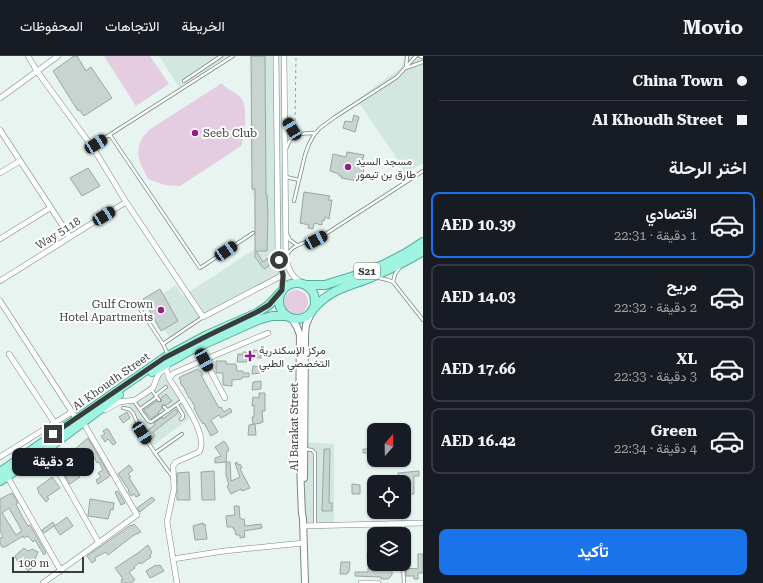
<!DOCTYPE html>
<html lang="ar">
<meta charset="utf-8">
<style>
:root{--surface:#171b24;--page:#242831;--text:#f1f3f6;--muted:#9ea1a6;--line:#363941;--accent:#1a73e8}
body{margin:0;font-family:"Roboto Serif",Vazirmatn,serif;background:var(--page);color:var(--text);direction:rtl;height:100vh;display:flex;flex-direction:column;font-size:15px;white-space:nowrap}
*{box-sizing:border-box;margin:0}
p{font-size:13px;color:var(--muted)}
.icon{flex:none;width:22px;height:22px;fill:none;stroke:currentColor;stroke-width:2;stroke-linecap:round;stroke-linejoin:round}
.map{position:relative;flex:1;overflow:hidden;direction:ltr}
.sheet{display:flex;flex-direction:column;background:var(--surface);width:340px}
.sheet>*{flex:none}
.hud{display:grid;align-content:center;height:88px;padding:0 16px;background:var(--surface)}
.needle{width:26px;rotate:20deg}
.tools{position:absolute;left:367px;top:367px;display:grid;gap:8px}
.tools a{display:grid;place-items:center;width:44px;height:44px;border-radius:8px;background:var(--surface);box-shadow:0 1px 3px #0004;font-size:20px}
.scale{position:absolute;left:12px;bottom:10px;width:72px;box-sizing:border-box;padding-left:4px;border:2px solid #383c3b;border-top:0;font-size:11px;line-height:14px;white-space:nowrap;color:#383c3b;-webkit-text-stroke:3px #fff;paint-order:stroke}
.end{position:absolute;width:18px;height:18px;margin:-9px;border:5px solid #383c3b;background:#fff;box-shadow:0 0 0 2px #fff}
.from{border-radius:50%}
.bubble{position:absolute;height:28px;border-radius:8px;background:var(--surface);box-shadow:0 1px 3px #0004;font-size:13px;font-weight:700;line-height:28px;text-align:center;direction:rtl}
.car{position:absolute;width:12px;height:24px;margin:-12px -6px;border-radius:5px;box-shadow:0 0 3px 1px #0007;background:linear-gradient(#222 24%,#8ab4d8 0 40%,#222 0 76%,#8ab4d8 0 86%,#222 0)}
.hud b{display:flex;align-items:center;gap:14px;height:38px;font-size:15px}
.hud b+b{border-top:1px solid var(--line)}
.hud i{width:10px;height:10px;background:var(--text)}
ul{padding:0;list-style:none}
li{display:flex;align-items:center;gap:12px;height:66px;margin:0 8px 6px;padding:0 8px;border:2px solid var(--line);border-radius:8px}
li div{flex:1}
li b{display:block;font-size:15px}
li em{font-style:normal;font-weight:700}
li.active{border-color:var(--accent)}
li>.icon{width:36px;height:36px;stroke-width:1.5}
h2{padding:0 16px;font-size:18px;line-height:48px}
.cta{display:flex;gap:8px;margin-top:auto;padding:8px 16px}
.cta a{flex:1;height:46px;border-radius:8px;background:var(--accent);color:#fff;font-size:16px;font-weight:700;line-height:46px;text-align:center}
header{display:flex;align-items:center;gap:24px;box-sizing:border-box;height:56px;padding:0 20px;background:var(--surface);border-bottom:1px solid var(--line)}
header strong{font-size:19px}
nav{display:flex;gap:22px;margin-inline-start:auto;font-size:14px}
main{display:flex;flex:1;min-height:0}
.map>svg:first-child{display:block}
.built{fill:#d3e7e1}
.green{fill:#e4cde0}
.building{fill:#c8d4d0;stroke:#9aa6a2;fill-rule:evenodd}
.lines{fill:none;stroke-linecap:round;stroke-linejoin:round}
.service-casing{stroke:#7b8783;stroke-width:4}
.minor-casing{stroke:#7b8783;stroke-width:6}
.tertiary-casing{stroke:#7b8783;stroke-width:8}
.primary-casing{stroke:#54ae9b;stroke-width:10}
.path{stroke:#98a19e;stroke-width:1;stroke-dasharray:3 3;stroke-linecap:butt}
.service{stroke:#fff;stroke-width:2.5}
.minor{stroke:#fff;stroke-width:5}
.tertiary{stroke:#fff;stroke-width:6}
.primary{stroke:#a1f4e2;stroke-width:8}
.route{stroke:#383c3b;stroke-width:5}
.poi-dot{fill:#8e2184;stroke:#fff;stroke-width:1.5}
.labels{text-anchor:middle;stroke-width:4;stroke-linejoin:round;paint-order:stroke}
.shield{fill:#fff;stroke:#747676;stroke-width:1}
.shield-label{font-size:10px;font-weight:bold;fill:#383c3b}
.poi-label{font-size:11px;fill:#383c3b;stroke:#fff;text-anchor:start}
.street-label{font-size:11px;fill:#383c3b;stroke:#fff}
</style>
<header>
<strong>Movio</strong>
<nav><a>الخريطة</a><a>الاتجاهات</a><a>المحفوظات</a></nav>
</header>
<main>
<section class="sheet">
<div class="hud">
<b><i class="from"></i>China Town</b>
<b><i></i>Al Khoudh Street</b>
</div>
<h2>اختر الرحلة</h2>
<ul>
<li class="active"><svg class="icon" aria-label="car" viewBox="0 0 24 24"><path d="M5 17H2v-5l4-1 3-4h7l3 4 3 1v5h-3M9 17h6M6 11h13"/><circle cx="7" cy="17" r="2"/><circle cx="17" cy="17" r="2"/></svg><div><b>اقتصادي</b><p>1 دقيقة · 22:31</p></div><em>AED 10.39</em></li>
<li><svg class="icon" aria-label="car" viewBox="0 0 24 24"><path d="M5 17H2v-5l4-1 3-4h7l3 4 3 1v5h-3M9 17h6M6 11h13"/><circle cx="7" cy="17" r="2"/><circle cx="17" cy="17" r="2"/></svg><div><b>مريح</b><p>2 دقيقة · 22:32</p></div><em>AED 14.03</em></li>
<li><svg class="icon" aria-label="car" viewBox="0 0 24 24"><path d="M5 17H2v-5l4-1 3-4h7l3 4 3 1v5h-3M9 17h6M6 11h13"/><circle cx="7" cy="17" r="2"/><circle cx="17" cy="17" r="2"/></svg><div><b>XL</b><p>3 دقيقة · 22:33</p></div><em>AED 17.66</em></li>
<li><svg class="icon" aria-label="car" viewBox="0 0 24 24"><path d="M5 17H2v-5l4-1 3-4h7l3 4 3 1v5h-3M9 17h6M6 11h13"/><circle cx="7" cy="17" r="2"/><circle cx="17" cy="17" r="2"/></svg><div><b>Green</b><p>4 دقيقة · 22:34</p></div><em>AED 16.42</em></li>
</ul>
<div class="cta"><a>تأكيد</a></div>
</section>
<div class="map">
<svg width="423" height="527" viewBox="0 0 423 527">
<rect width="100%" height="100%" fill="#e7f4f0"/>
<!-- built -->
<path class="built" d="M159 0H228L179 31Z
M251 0H284L286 201 290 216 283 219 203 261 170 283 148 247 176 229 183 240 255 193 254 142 252 133Z
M404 0H423V107L404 117 398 104 357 44 403 10Z
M159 316 168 324 190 362 152 390 125 343 133 342 150 329Z
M302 386 334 388V469L303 470Z"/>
<!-- green -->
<path class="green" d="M104 0H150L169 28 136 50Z
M222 27C227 35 234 34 241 42 248 49 245 82 241 90L180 130 165 129 148 123 140 107 138 98 139 89 143 81 149 74Z
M284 246a12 12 0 1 1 24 0a12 12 0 1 1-24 0Z"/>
<!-- building -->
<path class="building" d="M74 0H77L86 15 91 11 112 42 84 60 79 54 78 55 53 15Z
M251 0H265L266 139H267L268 158 267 195H256L263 206 268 202 269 210 264 213 255 201V133H252Z
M354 59 359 61 355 76 343 72 345 65 352 66Z
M347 96 364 99 362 106H365L363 118H360L358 125 341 122 342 120H339V118L330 115 333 98 346 101Z
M88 112 100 130 82 140 70 122Z
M304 136 330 140 328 144H332L329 163 325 161 324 165 322 164V169L314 167 313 173 308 172 309 169 300 167Z
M160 233 178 265 161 275 143 243Z
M253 294 260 295 261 302H252Z
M243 296H246L247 306H237L238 298H242L243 300Z
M216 305H226V308H236L237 315H243V317H249V321H242V323L232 324V330L223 329V317H216Z
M253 310 260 311 261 317 252 318Z
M198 313 200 316 201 315 203 319H201L219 352 221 351 224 356 230 352 232 356 221 362 219 359 211 364 218 376 211 380 204 367 203 368 199 362 194 352 195 351 190 342H189L183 330H182L180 326 181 325 179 322 182 320Z
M261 325V333L252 334 253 326Z
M259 337H265V355H262L263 366H261V367L255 368 256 379H248L249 369 254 368H253L252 361H254V349L252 350 253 341 259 342Z
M166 338 172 345 166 349H162V353L158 356 159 357 151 363 144 354 157 345 160 346 162 345 161 342Z
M176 353 178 357 153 376 155 380 150 384 145 376 155 369 154 367 162 361 163 363Z
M127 356 130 362 123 367 119 361Z
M106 373H108L116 387 113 389 108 383 105 386 101 380 105 378 103 375Z
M88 382 110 420 98 428 96 424 101 421 98 417 103 414 99 406 97 407 94 401 92 402 91 400 85 405 82 401 71 409 80 421 70 428 59 409 66 404 65 403 77 394 76 392Z
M224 385 227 389 229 394 227 395 226 406H230L231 425 240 421 235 407 237 406 238 409 240 408 242 412 240 413 250 432 242 435 241 433 231 438 227 430 229 429 226 419V406L215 407V402L221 400 215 391Z
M324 393H330L329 447H332V455H322Z
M363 393H374V406H370L371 397H363Z
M129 409 133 414 128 418 131 421 129 422 140 439 136 441 134 438 131 440 128 435 129 434 118 418Z
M214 415 215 444H202L201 416Z
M419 415V420H414V438H409L408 434H404V426H398V417Z
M189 416 190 444H177V417Z
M52 421 60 432 47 441 49 443 46 446 38 436 39 435 37 432Z
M352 428 360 429V438H352Z
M118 435 125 447 121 449 115 436Z
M12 437 18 447 16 448 22 460 28 470 30 469 46 497 44 499 35 484 33 486 28 480 24 482 23 480 5 491H2L0 487V482L3 481 0 475V443ZM9 452 22 475 16 479 2 457Z
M152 441 155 444 140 456 137 452Z
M90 443 114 447 113 454 111 453 108 463 88 460Z
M234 450H239L240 462 241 463H244L245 470 261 468 262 472 244 475 245 481 240 482V479H236L235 474H234L233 471H227L226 460 235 459Z
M67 461 73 470 60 479 54 470 44 477 42 474 53 466 55 470Z
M203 467V469L205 468 207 483 195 484 193 470Z
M134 468 141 476 134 479 108 499 106 496 94 502 96 504 92 507 87 500 131 469 132 470Z
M368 487H374V503H367Z
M148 489 152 497 150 499 151 501 141 508 140 506 134 511 135 512 129 516 135 524 131 527H122L121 524 123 523 115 512 138 497Z
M24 492 26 494 29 495 32 493 38 496 35 503 34 507 36 509 28 515 24 510 18 507 15 500Z
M418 498H423V517H418V523H414V520H406V512L418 513Z
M341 506H350L349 516H348L347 518H340Z
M381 508H390V513H392V519L388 523H381V521L355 520V516H368V512H381Z
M156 509 157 510 160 509 164 515 150 522 146 515Z"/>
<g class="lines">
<defs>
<path id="service" d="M407 0 406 12 423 6
M420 0 423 1
M184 25 221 0
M286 63 292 73 298 78
M110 79 200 212 253 177
M92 90 233 0
M287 91C292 76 301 78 315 77
M286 121 299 124
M294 145 305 99 309 88 314 79 320 72 335 61 397 21 416 0
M287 178 290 184 297 189
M287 199C294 186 312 186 324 179L423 115
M379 222 388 224 393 226 423 264
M393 226 395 218 400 211
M138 250 163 288 168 299
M163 288 203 261
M151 333 159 344
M156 339 166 331
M134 345 148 365 151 366 183 344
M177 349 183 359V361L181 363
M164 351 168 355
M123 352 129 353 133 357 142 377 155 397 172 420
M140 353 157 341
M305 393 312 394 315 397V469
M155 397 182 378
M403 469V478
M403 508 404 527"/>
<path id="minor" d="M28 0 37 15 95 95 126 146 203 261 283 219
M276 0 278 198 283 223 282 234
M284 0 286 201C288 214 292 220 302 228
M0 42 58 0
M0 74 70 181
M0 117 20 105
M0 183 50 152
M0 225 126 146
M0 245 76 362
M198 291 225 342
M9 298 54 366
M165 312C168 316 168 320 170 324 179 339 210 380 199 396L176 406 173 410 174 433 167 466 177 527
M169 322 174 317 204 304 268 277
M105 354 119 346 135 344 153 332 158 319 167 311
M46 394 99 487
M0 401 72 356
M7 420 61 515
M303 470 423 467
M173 503 224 495 303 487
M43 527 137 459 83 366
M361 527H378"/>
<path id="tertiary" d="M292 263 297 271 300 279C299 339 299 399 302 458L303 462 305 527
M304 422 305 279 306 269 311 257"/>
<path id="primary" d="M279 245a18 18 0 1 1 36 0a18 18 0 1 1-36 0Z
M306 229H325L357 219 383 209 406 197 423 186
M314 252C331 233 347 231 370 222 388 214 406 206 423 195
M152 316 191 294 258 264 272 260H287
M0 416 164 302 207 279 257 257 269 249 281 236
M0 425 46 394 119 339"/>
</defs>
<!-- service casing -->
<use href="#service" class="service-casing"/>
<!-- minor casing -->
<use href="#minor" class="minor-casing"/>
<!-- tertiary casing -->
<use href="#tertiary" class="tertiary-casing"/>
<!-- primary casing -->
<use href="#primary" class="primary-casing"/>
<!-- path -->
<path class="path" d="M295 71 296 0"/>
<!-- service -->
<use href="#service" class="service"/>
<!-- minor -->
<use href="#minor" class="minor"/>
<!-- tertiary -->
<use href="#tertiary" class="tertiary"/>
<!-- primary -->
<use href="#primary" class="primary"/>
</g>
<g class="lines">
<!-- route -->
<path class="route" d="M53 378 164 302 207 280 257 256 269 249 282 234 283 219 279 204"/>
</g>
<!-- markers -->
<g class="poi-dot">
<circle cx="195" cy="77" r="4"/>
<circle cx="348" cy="111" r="4"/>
<circle cx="161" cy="254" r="4"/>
<path d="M248 294h4v4h4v4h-4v4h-4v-4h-4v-4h4z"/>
</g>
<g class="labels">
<!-- shield labels -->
<rect class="shield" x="354" y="207" width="26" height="16" rx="3"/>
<g class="shield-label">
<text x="367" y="219">S21</text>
</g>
<!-- poi labels -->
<g class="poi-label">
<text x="203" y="81">Seeb Club</text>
<text x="356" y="109">مسجد السيد<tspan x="356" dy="13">طارق بن تيمور</tspan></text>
<text x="153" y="252" text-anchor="end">Gulf Crown<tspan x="153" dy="13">Hotel Apartments</tspan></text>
<text x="259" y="298">مركز الإسكندرية<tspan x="259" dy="13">التخصصي الطبي</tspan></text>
</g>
<!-- street labels -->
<g class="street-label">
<text transform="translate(58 177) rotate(-32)" y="4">Way 5118</text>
<text transform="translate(111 325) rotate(-35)" y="4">Al Khoudh Street</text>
<text transform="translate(294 371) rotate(-90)" y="4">Al Barakat Street</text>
</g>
</g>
</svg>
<div class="tools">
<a><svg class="needle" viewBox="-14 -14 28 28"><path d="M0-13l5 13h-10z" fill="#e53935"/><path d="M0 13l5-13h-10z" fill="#9ea1a6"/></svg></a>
<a><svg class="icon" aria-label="locate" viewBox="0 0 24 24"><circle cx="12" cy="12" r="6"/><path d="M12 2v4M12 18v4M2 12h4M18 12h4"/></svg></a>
<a><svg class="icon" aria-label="layers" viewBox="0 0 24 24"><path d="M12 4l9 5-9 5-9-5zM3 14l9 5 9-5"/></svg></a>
</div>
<div class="scale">100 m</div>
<i class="end from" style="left:279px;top:204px"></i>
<i class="end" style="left:53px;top:378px"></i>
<div class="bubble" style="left:12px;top:392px;width:82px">2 دقيقة</div>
<i class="car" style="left:292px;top:73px;rotate:329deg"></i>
<i class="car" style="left:96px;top:88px;rotate:58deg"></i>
<i class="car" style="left:104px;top:160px;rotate:58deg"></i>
<i class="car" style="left:316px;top:184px;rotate:62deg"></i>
<i class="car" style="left:226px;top:195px;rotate:56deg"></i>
<i class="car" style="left:204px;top:304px;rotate:152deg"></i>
<i class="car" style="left:142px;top:377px;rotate:147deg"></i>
</div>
</main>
